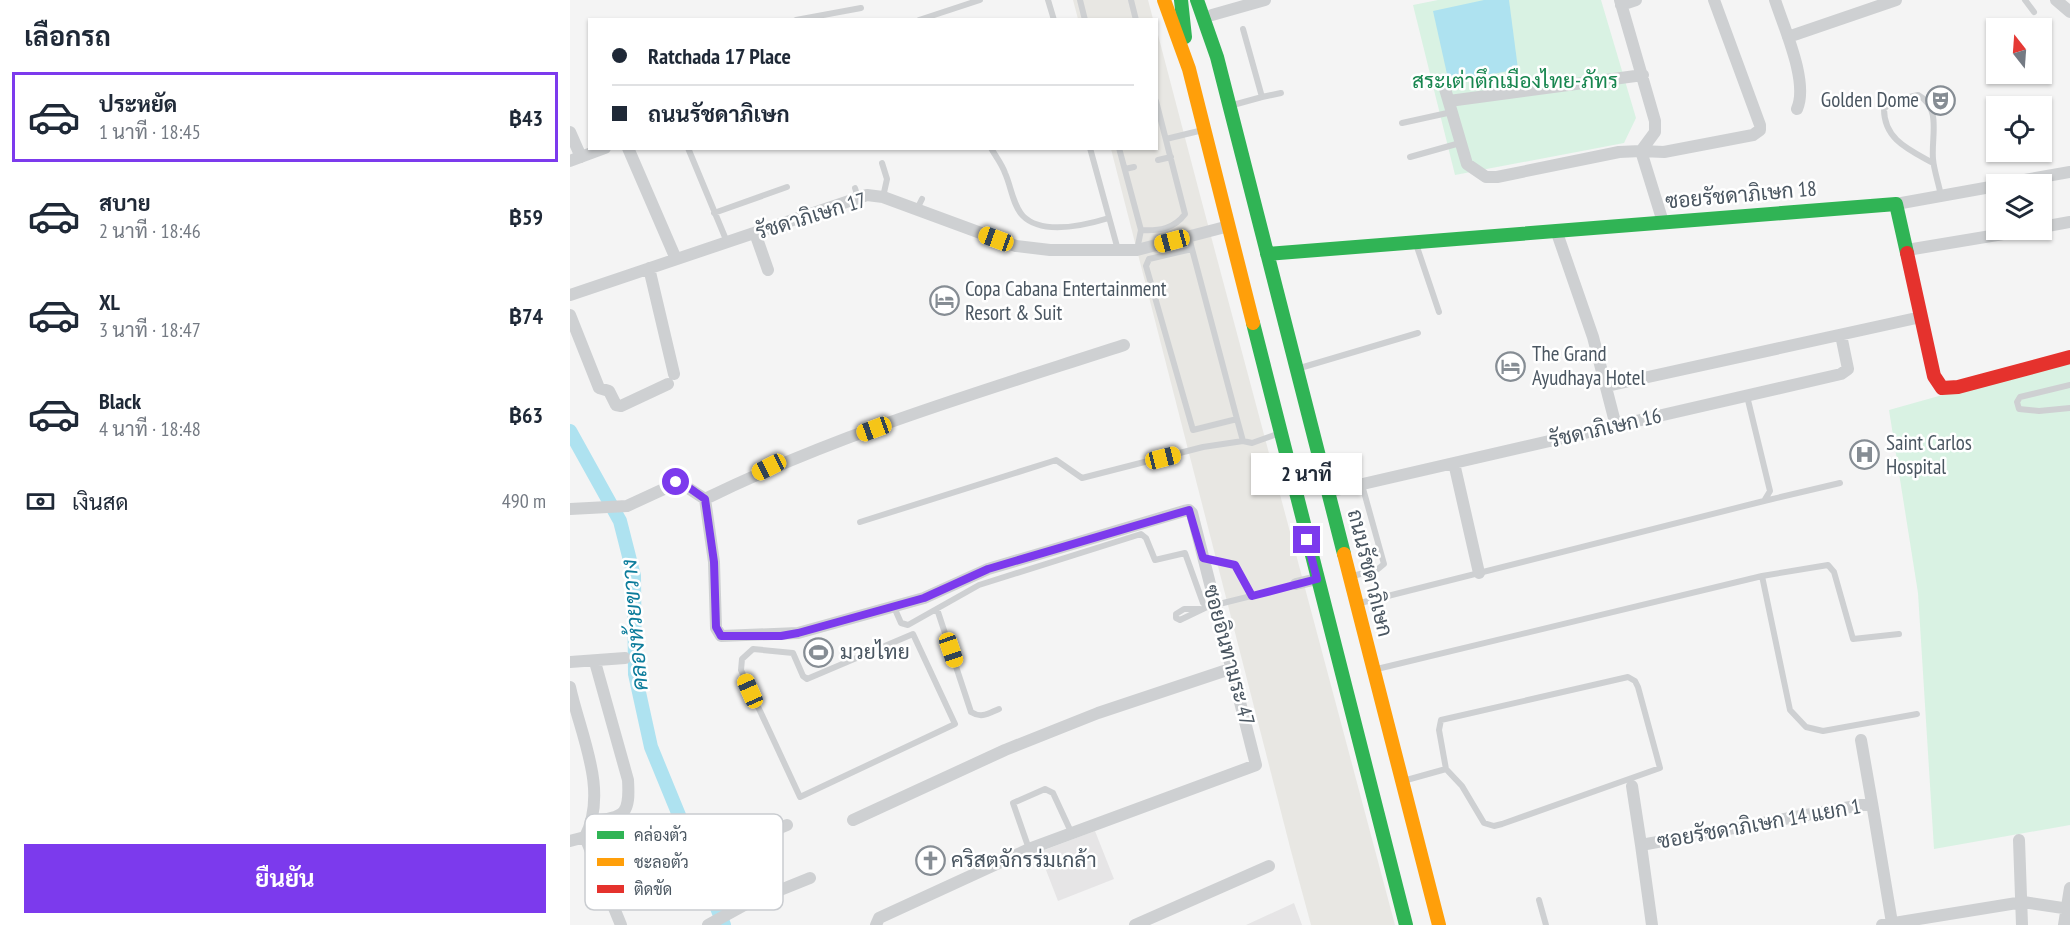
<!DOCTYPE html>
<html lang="th">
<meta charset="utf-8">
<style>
:root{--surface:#fff;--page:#f6f6f7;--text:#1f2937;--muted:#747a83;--line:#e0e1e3;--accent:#7c3aed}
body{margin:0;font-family:"PT Sans Narrow",Sarabun,sans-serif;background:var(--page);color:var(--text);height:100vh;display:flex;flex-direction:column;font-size:22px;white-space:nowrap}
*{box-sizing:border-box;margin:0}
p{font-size:20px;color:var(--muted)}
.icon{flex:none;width:33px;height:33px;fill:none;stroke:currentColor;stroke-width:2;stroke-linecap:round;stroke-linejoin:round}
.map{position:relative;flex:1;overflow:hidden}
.drawer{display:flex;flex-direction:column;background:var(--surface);width:570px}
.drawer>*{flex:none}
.hud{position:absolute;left:18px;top:18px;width:570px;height:132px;border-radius:0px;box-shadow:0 2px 4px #0004;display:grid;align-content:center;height:132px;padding:0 24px;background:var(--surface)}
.needle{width:39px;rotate:343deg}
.tools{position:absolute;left:1416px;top:18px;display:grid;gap:12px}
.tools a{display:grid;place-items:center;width:66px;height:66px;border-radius:0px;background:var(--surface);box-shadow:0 2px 4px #0004;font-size:30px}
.end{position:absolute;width:27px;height:27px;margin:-14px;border:8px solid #7c3aed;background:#fff;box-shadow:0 0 0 3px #fff}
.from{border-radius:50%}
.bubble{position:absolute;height:42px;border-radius:0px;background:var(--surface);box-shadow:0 2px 4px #0004;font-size:20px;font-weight:700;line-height:42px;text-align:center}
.car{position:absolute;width:18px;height:36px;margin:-18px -9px;border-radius:8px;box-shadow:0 0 4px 2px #0007;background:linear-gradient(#f5c518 24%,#345 0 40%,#f5c518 0 76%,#345 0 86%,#f5c518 0)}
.hud b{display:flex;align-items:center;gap:21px;height:57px;font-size:22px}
.hud b+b{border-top:2px solid var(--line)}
.hud i{width:15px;height:15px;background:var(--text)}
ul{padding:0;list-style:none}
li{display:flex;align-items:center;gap:18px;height:90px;margin:0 12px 9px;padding:0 12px;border:3px solid transparent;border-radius:0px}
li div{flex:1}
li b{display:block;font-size:22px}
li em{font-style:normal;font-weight:700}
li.on{border-color:var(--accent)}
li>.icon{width:54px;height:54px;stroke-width:1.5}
h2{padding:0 24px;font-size:27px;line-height:72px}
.pay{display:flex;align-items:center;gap:15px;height:66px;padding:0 24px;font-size:22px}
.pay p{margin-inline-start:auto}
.primary-button{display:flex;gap:12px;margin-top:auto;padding:12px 24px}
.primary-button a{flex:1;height:69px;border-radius:0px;background:var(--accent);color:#fff;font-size:24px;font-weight:700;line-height:69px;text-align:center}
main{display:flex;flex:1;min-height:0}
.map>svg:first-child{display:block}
.commercial{fill:#e8e7e3}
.education{fill:#e6e5e6}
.green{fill:#d9f2e3}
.water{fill:#aee2f0}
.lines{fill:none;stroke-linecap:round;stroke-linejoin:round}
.canal{stroke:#aee2f0;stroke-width:14}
.lane{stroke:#ced0d2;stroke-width:6}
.street{stroke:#ced0d2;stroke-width:12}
.fast{stroke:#30b455;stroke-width:14}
.slow{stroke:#ff9f0a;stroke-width:14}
.jam{stroke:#e5322d;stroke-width:14}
.route{stroke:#7c3aed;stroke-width:8}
.labels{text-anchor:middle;stroke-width:5;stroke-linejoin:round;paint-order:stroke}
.park-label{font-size:21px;fill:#17864f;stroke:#fff}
.poi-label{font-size:21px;fill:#4a5661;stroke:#fff;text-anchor:start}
.street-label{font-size:21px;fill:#4a5661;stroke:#fff}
.water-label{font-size:22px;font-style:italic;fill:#0c7c9b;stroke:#fff}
.key{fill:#fff;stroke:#c9ccd0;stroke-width:1.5}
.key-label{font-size:16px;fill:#4a5661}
</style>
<main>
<section class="drawer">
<h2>เลือกรถ</h2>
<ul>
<li class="on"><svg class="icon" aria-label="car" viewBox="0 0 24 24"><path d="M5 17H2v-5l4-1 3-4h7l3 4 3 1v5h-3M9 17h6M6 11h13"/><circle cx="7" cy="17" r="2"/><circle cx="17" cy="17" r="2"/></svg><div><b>ประหยัด</b><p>1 นาที · 18:45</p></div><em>฿43</em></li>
<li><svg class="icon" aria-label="car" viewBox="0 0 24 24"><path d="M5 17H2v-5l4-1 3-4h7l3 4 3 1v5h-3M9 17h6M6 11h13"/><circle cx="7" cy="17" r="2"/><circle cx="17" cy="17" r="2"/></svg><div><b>สบาย</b><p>2 นาที · 18:46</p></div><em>฿59</em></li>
<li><svg class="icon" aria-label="car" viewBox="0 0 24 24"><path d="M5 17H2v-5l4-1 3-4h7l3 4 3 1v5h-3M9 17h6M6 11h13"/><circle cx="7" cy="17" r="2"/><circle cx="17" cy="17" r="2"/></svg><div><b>XL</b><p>3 นาที · 18:47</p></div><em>฿74</em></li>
<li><svg class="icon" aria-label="car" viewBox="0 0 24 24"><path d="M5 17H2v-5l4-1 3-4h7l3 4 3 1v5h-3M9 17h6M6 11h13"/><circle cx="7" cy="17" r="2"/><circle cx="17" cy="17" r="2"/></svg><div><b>Black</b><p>4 นาที · 18:48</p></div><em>฿63</em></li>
</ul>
<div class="pay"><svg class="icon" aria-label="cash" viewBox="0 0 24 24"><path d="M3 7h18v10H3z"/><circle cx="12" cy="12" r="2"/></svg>เงินสด<p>490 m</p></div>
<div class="primary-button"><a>ยืนยัน</a></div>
</section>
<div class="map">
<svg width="1500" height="925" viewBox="0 0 1500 925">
<rect width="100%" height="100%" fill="#f4f4f4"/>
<!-- commercial -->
<path class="commercial" d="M503 0H578L583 19H508Z
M587 31 630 195 825 925H741L721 851 541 149 586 148Z"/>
<!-- education -->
<path class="education" d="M525 831 544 879 488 901 469 852Z
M724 903 732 925H676Z"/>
<!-- green -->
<path class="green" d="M868 0H1031L1066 118 1054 143 885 175 843 5Z
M1500 359V825L1364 849 1348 593 1319 410Z"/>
<!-- water -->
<path class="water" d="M914 0H939L948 69 879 83 863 11Z"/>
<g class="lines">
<!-- canal -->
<path class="canal" d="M0 431 50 521 64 576 65 674 81 747 154 925"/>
<!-- lane -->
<path class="lane" d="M478 0 484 20
M510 0 515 20
M561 0 566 20
M1455 0 1464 12
M226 20 291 8
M349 20 410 0
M692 97 711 93
M663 105 692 97 673 29
M832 123 882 112
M596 139 633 130
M118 148 157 242
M421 148C426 157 432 164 435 173 441 186 443 206 453 216 473 236 516 225 539 218
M520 148 548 250
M549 148 571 230 567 250
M840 157 890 143
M588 160 601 157
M312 163 317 179 313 197
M1363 163C1340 150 1314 140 1314 109L1322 101 1348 95C1372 108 1361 136 1363 159 1364 171 1369 184 1371 196
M555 169 564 167
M285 188 288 198
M347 209 352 199
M144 213 217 187
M571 230C589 231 604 229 615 214L586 101
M619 237 622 249 667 419 623 430 576 266 579 259 622 249
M846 244 869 312
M730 368 848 333
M1500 385 1450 397 1447 402 1449 409 1469 411 1500 408
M667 419 673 441 682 443 710 433
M1194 501 1270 483
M290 522 480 462 486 460 512 478 633 447 673 441
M633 558 665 565 682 596
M783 576 808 569 814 564 792 485
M1192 576 1258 565 1264 572 1283 639 1329 634
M790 603 1194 501 1200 491 1177 396
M324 607 331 623 338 625 409 585 571 534 576 538 585 560 615 553 633 603 637 607 726 585
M367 609 401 712C412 719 419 713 429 709
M630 609H614L606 614V618L610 620 637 607
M343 634 385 724 230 797 171 670 172 659 183 649 223 653 233 676 237 679Z
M807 669 1192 576 1220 710 1236 727 1253 731 1347 714
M1058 677 1065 681 1068 687 1090 768 932 824 924 826 914 823 892 786 876 769 869 730 871 720Z
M833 781 876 769
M459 849 443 803 475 789 483 793 502 834
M969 900 976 925"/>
<!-- street -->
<path class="street" d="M1205 0C1214 28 1239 82 1227 109
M1486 0 1500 12
M1051 5 1066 0
M642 15 695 0
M1218 37 1326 0
M873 82 897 164 916 177H927L1049 152 1071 151 1085 132V121L1050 0
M879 101 1073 75
M0 132 11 157
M58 148 106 259
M0 161 35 148
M1432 184 1500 172
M1326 204 1426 186
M1093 222 1071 151 1094 152 1183 135 1190 130V125L1144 0
M1472 227 1500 222
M185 233 198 270
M987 233 1023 337 1046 426
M1337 250 1457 230
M79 268 104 374
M0 295 297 195 313 197 446 246 480 250H567L659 226
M0 315 29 388 39 391 46 405 51 406 98 384
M1037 386 1351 317
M884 463 909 573
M758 492 1271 374 1278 369 1271 335
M135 499C269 433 413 391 554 345
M0 509 57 506 109 482 135 499 144 562 146 628 151 636 228 633 354 598 418 569 614 511 619 510 622 513 686 765 459 849 309 918 306 925
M726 584 747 579
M0 662 55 658
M0 687C10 734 39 790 15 837
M1291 740 1302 803
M1062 786 1071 845
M283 820 435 750 528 713 663 668
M23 821C56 818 60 813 58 780L25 662
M15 837 51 925
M1449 840 1452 925
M0 841 15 837
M42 903 135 871 150 853 217 825
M138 925 178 903 240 878
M565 925 699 866
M1082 925 1071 845 1302 803 1322 923
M1312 925 1453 902 1500 909
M1494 925 1500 888"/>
<!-- fast -->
<path class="fast" d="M611 0 615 37
M627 0 647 57 774 554
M697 254 1326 204 1337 253
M683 323 836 925"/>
<!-- slow -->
<path class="slow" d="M594 0 619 69 683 323
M774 554 869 925"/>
<!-- jam -->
<path class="jam" d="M1337 253 1364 376 1372 388 1388 387 1500 357"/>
</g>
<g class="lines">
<!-- route -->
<path class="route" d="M106 482H111L135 499 144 562 146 627 151 636H211L228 633 354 598 418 569 619 510 633 558 665 565 682 596 747 579 737 540"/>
</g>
<!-- icons -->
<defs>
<symbol id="theatre-ring" viewBox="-11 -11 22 22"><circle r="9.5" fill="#fff" stroke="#868d94" stroke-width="1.5"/><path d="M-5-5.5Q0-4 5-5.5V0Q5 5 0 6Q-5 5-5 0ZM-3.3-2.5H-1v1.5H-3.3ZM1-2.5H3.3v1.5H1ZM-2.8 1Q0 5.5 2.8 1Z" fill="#868d94"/></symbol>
<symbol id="hotel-ring" viewBox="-11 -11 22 22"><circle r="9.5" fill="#fff" stroke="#868d94" stroke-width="1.5"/><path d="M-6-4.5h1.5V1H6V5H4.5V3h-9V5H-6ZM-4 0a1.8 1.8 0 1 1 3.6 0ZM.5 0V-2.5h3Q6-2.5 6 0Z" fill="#868d94"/></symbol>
<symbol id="hospital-ring" viewBox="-11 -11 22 22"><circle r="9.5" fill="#fff" stroke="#868d94" stroke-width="1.5"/><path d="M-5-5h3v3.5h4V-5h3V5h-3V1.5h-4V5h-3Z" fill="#868d94"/></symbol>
<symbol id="stadium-ring" viewBox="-11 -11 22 22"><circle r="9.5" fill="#fff" stroke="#868d94" stroke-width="1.5"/><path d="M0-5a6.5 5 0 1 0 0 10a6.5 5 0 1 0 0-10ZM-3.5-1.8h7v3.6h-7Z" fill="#868d94"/></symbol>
<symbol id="church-ring" viewBox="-11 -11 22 22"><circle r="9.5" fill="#fff" stroke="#868d94" stroke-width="1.5"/><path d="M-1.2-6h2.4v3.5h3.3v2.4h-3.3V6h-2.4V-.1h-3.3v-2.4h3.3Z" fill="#868d94"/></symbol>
</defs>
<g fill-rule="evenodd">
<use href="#theatre-ring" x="1354" y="84" width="33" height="33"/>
<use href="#hotel-ring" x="358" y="284" width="33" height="33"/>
<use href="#hotel-ring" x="924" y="350" width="33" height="33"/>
<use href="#hospital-ring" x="1278" y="438" width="33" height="33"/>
<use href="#stadium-ring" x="232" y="636" width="33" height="33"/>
<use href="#church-ring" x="344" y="844" width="33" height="33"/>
</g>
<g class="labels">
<!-- park labels -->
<g class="park-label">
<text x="945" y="88">สระเต่าตึกเมืองไทย-ภัทร</text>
</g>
<!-- poi labels -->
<g class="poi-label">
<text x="1349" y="107" text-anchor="end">Golden Dome</text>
<text x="395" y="296">Copa Cabana Entertainment<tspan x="395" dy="24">Resort &amp; Suit</tspan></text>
<text x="962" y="361">The Grand<tspan x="962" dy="24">Ayudhaya Hotel</tspan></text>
<text x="1316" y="450">Saint Carlos<tspan x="1316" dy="24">Hospital</tspan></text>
<text x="270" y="659">มวยไทย</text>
<text x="381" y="867">คริสตจักรร่มเกล้า</text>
</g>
<!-- street labels -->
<g class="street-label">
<text transform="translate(1171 195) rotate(-5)" y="7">ซอยรัชดาภิเษก 18</text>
<text transform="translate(241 216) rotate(-17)" y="7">รัชดาภิเษก 17</text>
<text transform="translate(1035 428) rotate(-13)" y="7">รัชดาภิเษก 16</text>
<text transform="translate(800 573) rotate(76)" y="7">ถนนรัชดาภิเษก</text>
<text transform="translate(659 655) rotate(75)" y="7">ซอยอินทามระ 47</text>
<text transform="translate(1189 824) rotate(-10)" y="7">ซอยรัชดาภิเษก 14 แยก 1</text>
</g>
<!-- water labels -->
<g class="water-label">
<text transform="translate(64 625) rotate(-95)" y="8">คลองห้วยขวาง</text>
</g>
</g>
<!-- legend -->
<rect x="15" y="814" width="198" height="96" rx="9" class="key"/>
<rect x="27" y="831" width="27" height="8" fill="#30b455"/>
<rect x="27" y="858" width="27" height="8" fill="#ff9f0a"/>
<rect x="27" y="885" width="27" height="8" fill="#e5322d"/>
<g class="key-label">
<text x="64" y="841">คล่องตัว</text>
<text x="64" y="868">ชะลอตัว</text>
<text x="64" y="895">ติดขัด</text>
</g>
</svg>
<div class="tools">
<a><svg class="needle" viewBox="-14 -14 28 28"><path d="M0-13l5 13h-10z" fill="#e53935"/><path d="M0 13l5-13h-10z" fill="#747a83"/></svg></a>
<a><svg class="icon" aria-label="locate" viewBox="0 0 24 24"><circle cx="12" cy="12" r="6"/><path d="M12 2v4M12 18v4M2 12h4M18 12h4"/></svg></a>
<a><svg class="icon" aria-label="layers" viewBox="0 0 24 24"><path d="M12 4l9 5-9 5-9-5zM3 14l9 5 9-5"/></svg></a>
</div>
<i class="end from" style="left:106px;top:482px"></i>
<i class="end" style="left:737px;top:540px"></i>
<div class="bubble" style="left:681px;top:453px;width:111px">2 นาที</div>
<i class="car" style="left:426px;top:239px;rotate:290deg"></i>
<i class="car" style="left:602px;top:241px;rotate:255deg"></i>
<i class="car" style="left:304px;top:429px;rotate:250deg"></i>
<i class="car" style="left:593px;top:458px;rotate:76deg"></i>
<i class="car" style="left:199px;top:467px;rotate:243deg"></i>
<i class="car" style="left:381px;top:650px;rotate:161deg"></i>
<i class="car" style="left:180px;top:691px;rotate:336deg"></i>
<div class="hud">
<b><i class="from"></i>Ratchada 17 Place</b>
<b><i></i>ถนนรัชดาภิเษก</b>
</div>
</div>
</main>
